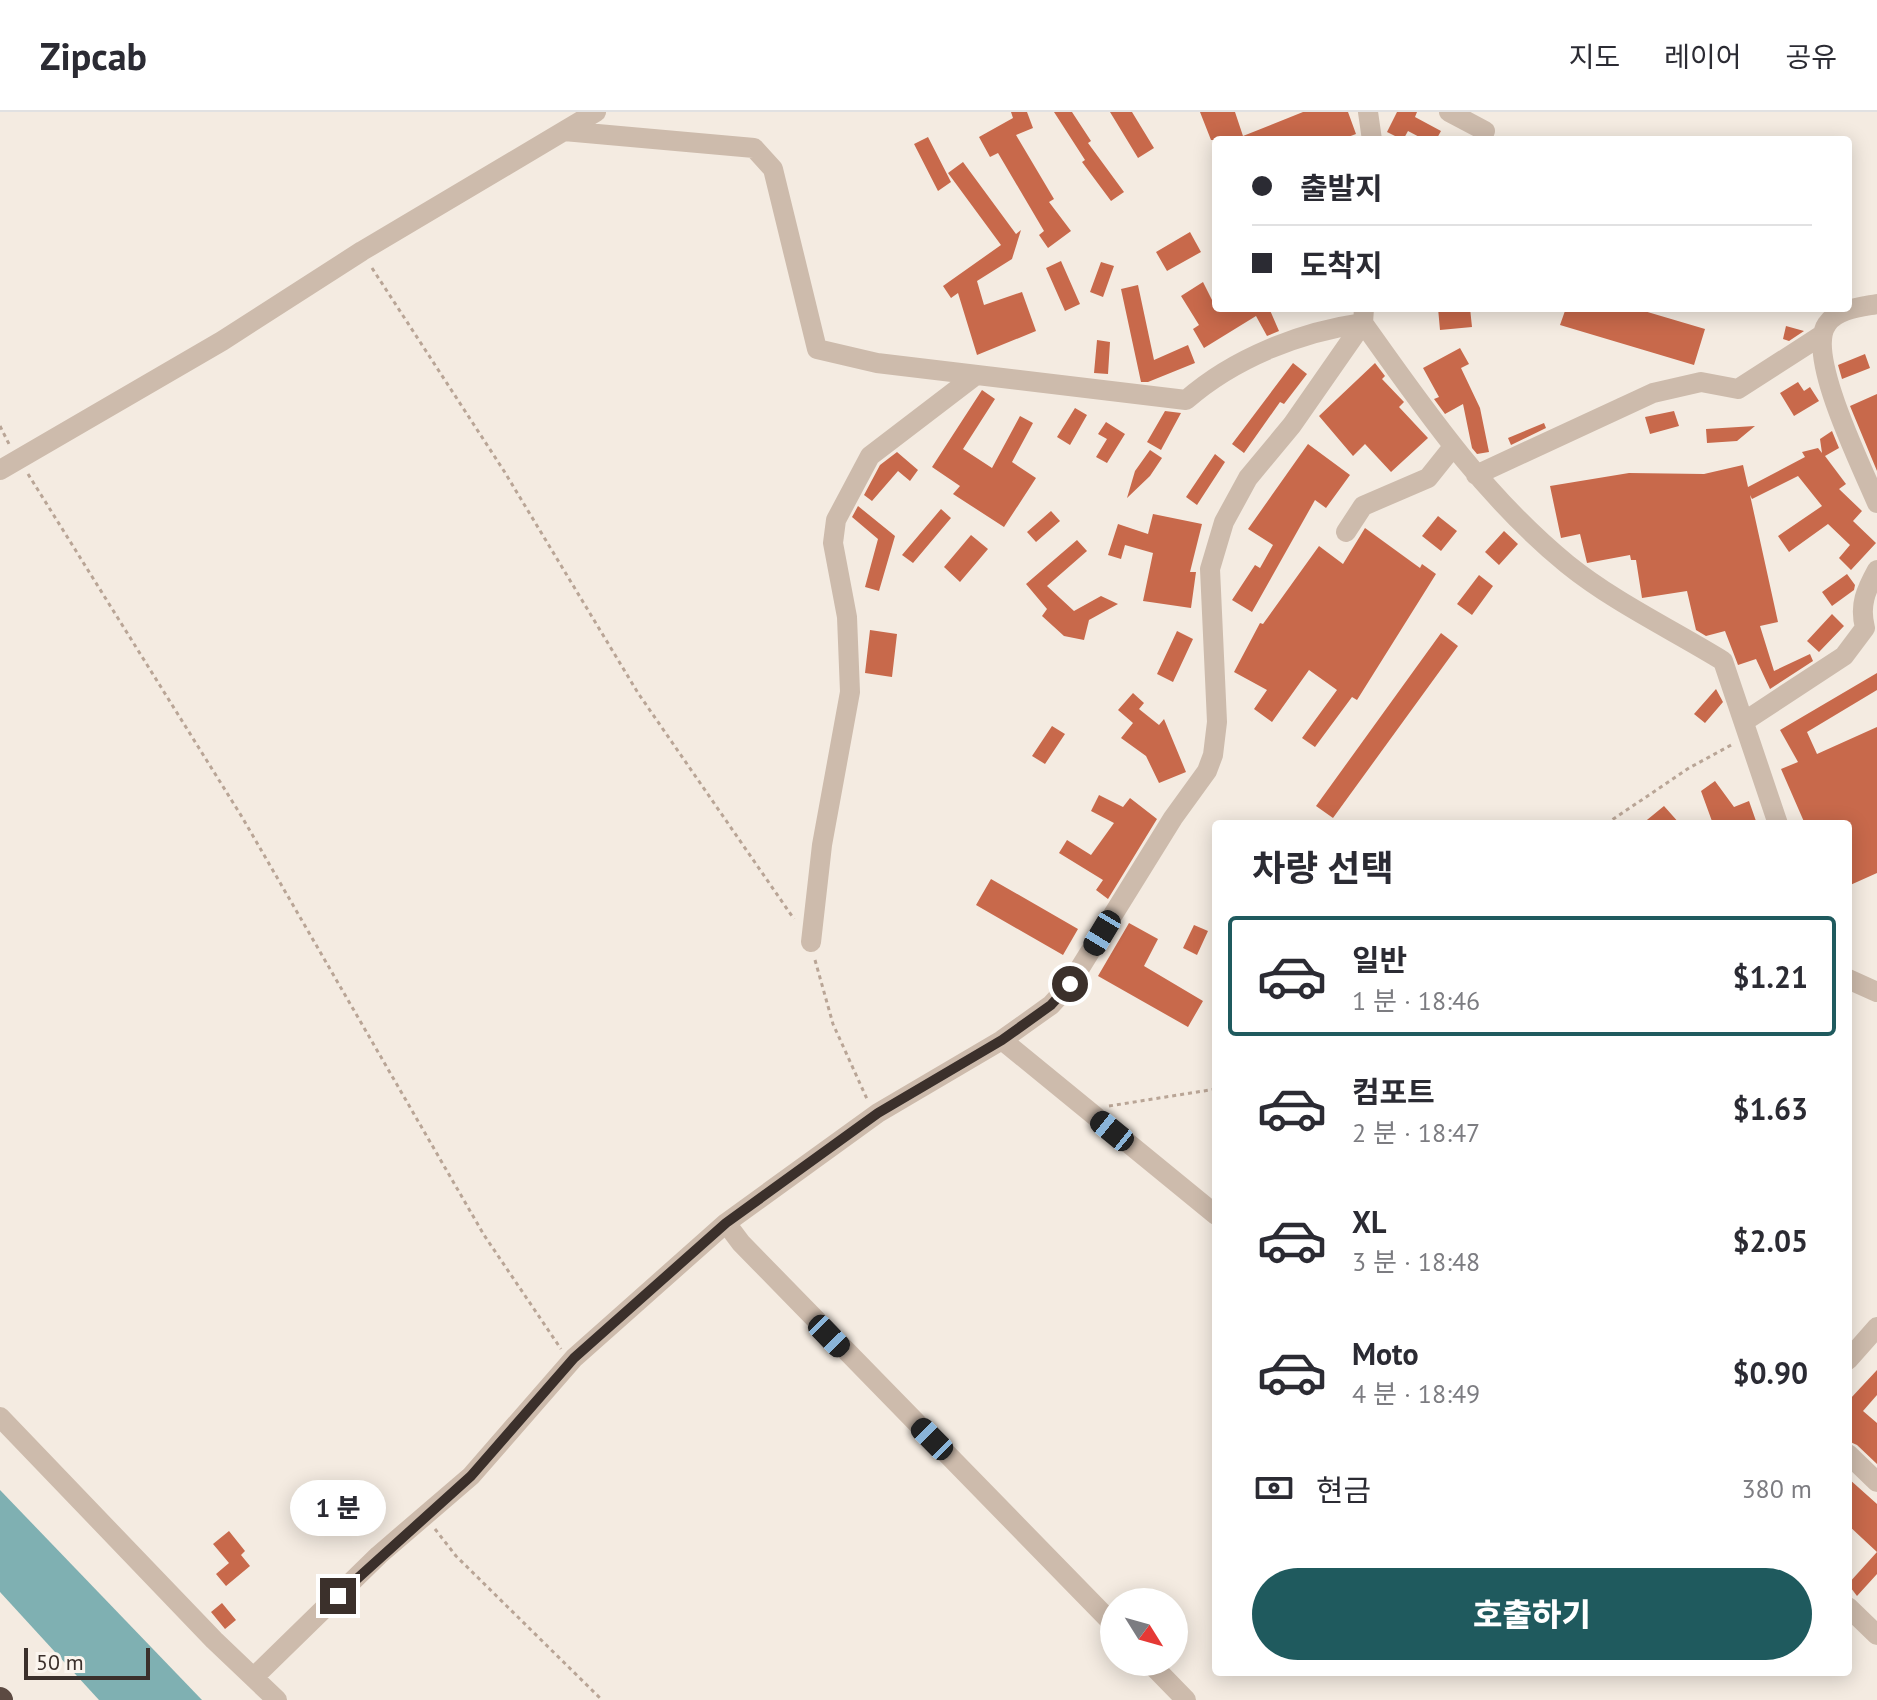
<!DOCTYPE html>
<html lang="ko">
<meta charset="utf-8">
<style>
:root{--surface:#fff;--page:#f7f7f7;--text:#2b2b33;--muted:#7c7c81;--line:#e1e1e2;--accent:#1f5a5e}
body{margin:0;font-family:"PT Sans","Noto Sans KR",sans-serif;background:var(--page);color:var(--text);height:100vh;display:flex;flex-direction:column;font-size:30px;white-space:nowrap}
*{box-sizing:border-box;margin:0}
p{font-size:26px;color:var(--muted)}
.icon{flex:none;width:44px;height:44px;fill:none;stroke:currentColor;stroke-width:2;stroke-linecap:round;stroke-linejoin:round}
.map{position:relative;flex:1;overflow:hidden}
.panel{position:absolute;left:1212px;top:708px;width:640px;height:856px;display:flex;flex-direction:column;background:var(--surface);border-radius:8px;box-shadow:0 4px 20px #0003}
.panel>*{flex:none}
.hud{position:absolute;left:1212px;top:24px;width:640px;height:176px;border-radius:8px;box-shadow:0 4px 20px #0003;display:grid;align-content:center;height:176px;padding:0 40px;background:var(--surface)}
.needle{width:52px;rotate:127deg}
.buttons{position:absolute;left:1100px;top:1476px;display:grid;gap:16px}
.buttons a{display:grid;place-items:center;width:88px;height:88px;border-radius:50%;background:var(--surface);box-shadow:0 4px 20px #0003;font-size:40px}
.scale{position:absolute;left:24px;bottom:20px;width:126px;box-sizing:border-box;padding-left:8px;border:4px solid #3b302b;border-top:0;font-size:22px;line-height:28px;white-space:nowrap;color:#3b302b;-webkit-text-stroke:6px #fbf5ee;paint-order:stroke}
.end{position:absolute;width:36px;height:36px;margin:-18px;border:10px solid #3b302b;background:#fff;box-shadow:0 0 0 4px #fff}
.from{border-radius:50%}
.bubble{position:absolute;height:56px;border-radius:28px;background:var(--surface);box-shadow:0 4px 20px #0003;font-size:26px;font-weight:800;line-height:56px;text-align:center}
.car{position:absolute;width:24px;height:48px;margin:-24px -12px;border-radius:10px;box-shadow:0 0 6px 2px #0007;background:linear-gradient(#222 24%,#8ab4d8 0 40%,#222 0 76%,#8ab4d8 0 86%,#222 0)}
.hud b{display:flex;align-items:center;gap:28px;height:76px;font-size:30px}
.hud b+b{border-top:2px solid var(--line)}
.hud i{width:20px;height:20px;background:var(--text)}
ul{padding:0;list-style:none}
li{display:flex;align-items:center;gap:24px;height:120px;margin:0 16px 12px;padding:0 24px;border:4px solid transparent;border-radius:8px}
li div{flex:1}
li b{display:block;font-size:30px}
li em{font-style:normal;font-weight:800}
li.active{border-color:var(--accent)}
li>.icon{width:72px;height:72px;stroke-width:1.5}
h2{padding:0 40px;font-size:36px;line-height:96px}
.pay{display:flex;align-items:center;gap:20px;height:88px;padding:0 40px;font-size:30px}
.pay p{margin-inline-start:auto}
.button{display:flex;gap:16px;margin-top:auto;padding:16px 40px}
.button a{flex:1;height:92px;border-radius:48px;background:var(--accent);color:#fff;font-size:32px;font-weight:800;line-height:92px;text-align:center}
header{display:flex;align-items:center;gap:48px;box-sizing:border-box;height:112px;padding:0 40px;background:var(--surface);border-bottom:2px solid var(--line)}
header strong{font-size:38px}
nav{display:flex;gap:44px;margin-inline-start:auto;font-size:28px}
.map>svg:first-child{display:block}
.water{fill:#7fb0b2}
.building{fill:#c8694b}
.lines{fill:none;stroke-linecap:round;stroke-linejoin:round}
.path{stroke:#b9a596;stroke-width:3;stroke-dasharray:4 4;stroke-linecap:butt}
.minor{stroke:#cdbbac;stroke-width:20}
.highway{stroke:#5c4a42;stroke-width:24}
.route{stroke:#3b302b;stroke-width:10}
</style>
<header>
<strong>Zipcab</strong>
<nav><a>지도</a><a>레이어</a><a>공유</a></nav>
</header>
<div class="map">
<svg width="1877" height="1588" viewBox="0 0 1877 1588">
<rect width="100%" height="100%" fill="#f4ebe1"/>
<!-- water -->
<path class="water" d="M0 1378 202 1588H99L0 1480Z"/>
<!-- building -->
<path class="building" d="M1011 0H1027L1033 16 1016 23 1054 87 1049 90 1071 119 1048 136 1039 123 1044 119 998 41 990 45 979 25 1013 6Z
M1054 0H1072L1091 29 1088 31 1124 80 1111 89 1082 50 1085 48Z
M1110 0H1132L1154 36 1138 46Z
M1200 0H1235L1243 24 1303 0H1348L1356 22 1340 28H1211Z
M1397 0H1417L1415 5 1441 19 1436 28H1425L1408 19 1403 28 1387 20Z
M928 25 951 70 938 79 914 32Z
M963 50 1016 122 1021 118 1012 147 977 169 984 193 1022 180 1036 219 977 243 958 181 951 186 943 174 1001 133 948 61Z
M1190 120 1201 140 1167 159 1156 140Z
M1061 149 1080 192 1065 199 1046 156Z
M1101 150 1114 154 1103 185 1090 180Z
M1203 170 1216 196H1269L1279 219 1267 224 1256 204 1204 236 1193 217 1199 213 1181 184Z
M1138 173 1154 248 1188 233 1195 251 1148 270H1141L1121 177Z
M1438 196H1470L1472 215 1440 218Z
M1566 196H1634L1705 217 1694 253 1560 213Z
M1786 214 1804 219 1789 229 1783 227Z
M1097 228 1110 230 1108 262 1094 261Z
M1460 236 1469 252 1461 256 1480 296 1489 340 1477 342 1472 336 1463 292 1445 302 1434 287 1439 285 1423 256Z
M1865 242 1870 256 1842 267 1838 253Z
M1293 251 1307 262 1284 292 1280 290 1244 341 1232 332Z
M1375 251 1385 264 1382 267 1404 290 1399 295 1428 326 1391 360 1365 332 1353 344 1319 304Z
M1798 270 1804 279 1810 275 1819 289 1794 304 1780 281Z
M982 278 995 287 963 337 992 356 1020 304 1033 311 1012 350 1036 366 1004 415 953 382 960 374 932 355Z
M1877 282V359L1850 294Z
M1075 296 1087 303 1070 333 1057 325Z
M1165 299 1181 301 1161 338 1147 330Z
M1674 299 1679 314 1650 322 1645 305Z
M1106 310 1125 322 1107 351 1096 345 1107 327 1098 322Z
M1544 311 1546 316 1511 333 1508 326Z
M1755 314 1737 329 1707 331 1706 317Z
M1832 319 1839 336 1825 344 1846 372 1839 377 1862 399 1853 409 1876 431 1851 458 1839 446 1850 433 1828 412 1789 440 1778 424 1822 394 1798 364 1752 387 1750 383 1778 510 1760 514 1774 559 1810 542 1813 549 1770 577 1756 547 1738 553 1725 519 1706 524 1696 518 1687 479 1642 486 1636 448H1631L1630 443 1587 451 1580 422 1561 426 1550 374 1629 361 1704 362 1743 353 1748 375 1805 345 1802 340 1818 336 1822 341 1820 327Z
M1308 332 1350 363 1326 396 1315 388 1252 500 1232 488 1255 453 1260 456 1273 433 1248 417Z
M1150 338 1162 346 1150 364 1127 386 1135 359Z
M897 340 918 358 910 369 898 359 872 389 864 383 880 353Z
M1215 342 1225 350 1197 393 1186 385Z
M858 394 895 424 879 479 865 475 878 427 852 405Z
M941 397 951 406 913 451 902 443Z
M1051 399 1060 409 1036 430 1027 420Z
M1153 402 1202 412 1190 460H1196L1191 496 1143 489 1153 441 1125 433 1121 447 1108 443 1118 412 1148 422Z
M1438 404 1457 419 1441 439 1422 424Z
M1365 416 1420 456 1422 452 1436 462 1357 588 1352 585 1315 635 1302 626 1337 578 1309 558 1272 610 1254 597 1267 578 1234 560 1260 511 1263 512 1319 434 1343 452Z
M1504 419 1518 432 1499 453 1485 440Z
M971 423 988 437 960 470 944 455Z
M1077 428 1087 439 1047 474 1074 499 1101 484 1118 492 1089 508 1084 528 1064 524 1042 504 1047 497 1026 472Z
M1847 462 1855 473 1854 478 1832 494 1822 480Z
M1479 463 1493 474 1472 503 1457 492Z
M1832 502 1844 514 1819 540 1807 529Z
M870 518 897 522 892 565 865 561Z
M1177 519 1193 527 1173 570 1157 562Z
M1441 521 1458 534 1333 706 1316 694Z
M1877 561V578L1807 620 1817 642 1877 615V761L1848 774V712H1805L1781 657 1798 650 1780 618Z
M1716 577 1723 590 1705 611 1694 602Z
M1133 581 1144 591 1139 597 1159 613 1164 607 1186 660 1159 671 1146 644 1121 626 1133 611 1118 598Z
M1052 614 1065 622 1045 652 1032 644Z
M1715 669 1734 695 1749 689 1756 709 1713 712 1701 679Z
M1099 683 1123 695 1130 686 1157 707 1108 787 1096 778 1103 768 1059 741 1067 728 1091 743 1114 711 1091 699Z
M1664 694 1680 712H1642Z
M991 767 1078 817 1063 843 976 793Z
M1129 811 1158 827 1144 854 1203 889 1188 915 1098 864Z
M1194 813 1208 819 1197 843 1183 836Z
M1877 1258V1283L1863 1299 1877 1311V1352L1857 1333 1848 1329V1285L1850 1287Z
M1848 1360 1852 1364 1849 1367 1877 1392V1440L1848 1413Z
M229 1419 245 1439 241 1443 250 1454 226 1474 216 1462 229 1451 213 1432Z
M1877 1440V1462L1857 1484 1848 1472Z
M222 1491 236 1508 225 1517 211 1500Z"/>
<g class="lines">
<!-- path -->
<path class="path" d="M372 156 504 359 638 581 794 807
M0 314 9 332
M28 362 242 705 484 1123 561 1237
M1606 712 1689 656 1733 632
M815 848 833 912 867 987
M1109 994 1216 977
M435 1417 456 1444 602 1588"/>
<!-- minor -->
<path class="minor" d="M1368 0 1372 28
M1449 0 1485 19
M564 19 754 36 773 57 817 237 877 251 1186 288C1234 246 1300 220 1363 211
M1877 192C1861 195 1837 197 1827 212 1805 242 1863 357 1877 391
M1364 196 1363 211C1424 297 1484 384 1567 452 1614 490 1671 517 1723 549L1778 712
M0 358 222 229 362 139 596 0
M1476 363 1653 281 1701 270 1738 277 1822 223
M1346 420 1363 394 1428 366 1452 336
M1745 609 1844 544 1865 516C1859 493 1866 478 1877 458
M811 830 822 733 850 580 847 505 833 431 836 408 870 344 976 263
M1848 867 1877 880
M1002 928 1216 1103
M726 1111 741 1131 1114 1513
M1848 1248 1877 1215
M0 1305 214 1528 277 1588
M1848 1342 1877 1370
M1848 1495 1877 1523
M1149 1550 1186 1588
M254 1565 379 1443 471 1364 574 1246 726 1111 878 1001 1002 928 1051 893 1070 872 1173 706 1207 659 1213 643 1217 610 1210 457 1224 410 1248 366 1292 313 1363 211"/>
<!-- highway -->
<path class="highway" d="M0 1587 1 1588"/>
</g>
<g class="lines">
<!-- route -->
<path class="route" d="M338 1484 471 1364 574 1246 726 1111 878 1001 1002 928 1051 893 1070 872"/>
</g>
</svg>
<div class="buttons">
<a><svg class="needle" viewBox="-14 -14 28 28"><path d="M0-13l5 13h-10z" fill="#e53935"/><path d="M0 13l5-13h-10z" fill="#7c7c81"/></svg></a>
</div>
<div class="scale">50 m</div>
<i class="end from" style="left:1070px;top:872px"></i>
<i class="end" style="left:338px;top:1484px"></i>
<div class="bubble" style="left:290px;top:1368px;width:96px">1 분</div>
<i class="car" style="left:1102px;top:821px;rotate:211deg"></i>
<i class="car" style="left:1112px;top:1019px;rotate:309deg"></i>
<i class="car" style="left:829px;top:1224px;rotate:136deg"></i>
<i class="car" style="left:932px;top:1327px;rotate:315deg"></i>
<div class="hud">
<b><i class="from"></i>출발지</b>
<b><i></i>도착지</b>
</div>
<section class="panel">
<h2>차량 선택</h2>
<ul>
<li class="active"><svg class="icon" aria-label="car" viewBox="0 0 24 24"><path d="M5 17H2v-5l4-1 3-4h7l3 4 3 1v5h-3M9 17h6M6 11h13"/><circle cx="7" cy="17" r="2"/><circle cx="17" cy="17" r="2"/></svg><div><b>일반</b><p>1 분 · 18:46</p></div><em>$1.21</em></li>
<li><svg class="icon" aria-label="car" viewBox="0 0 24 24"><path d="M5 17H2v-5l4-1 3-4h7l3 4 3 1v5h-3M9 17h6M6 11h13"/><circle cx="7" cy="17" r="2"/><circle cx="17" cy="17" r="2"/></svg><div><b>컴포트</b><p>2 분 · 18:47</p></div><em>$1.63</em></li>
<li><svg class="icon" aria-label="car" viewBox="0 0 24 24"><path d="M5 17H2v-5l4-1 3-4h7l3 4 3 1v5h-3M9 17h6M6 11h13"/><circle cx="7" cy="17" r="2"/><circle cx="17" cy="17" r="2"/></svg><div><b>XL</b><p>3 분 · 18:48</p></div><em>$2.05</em></li>
<li><svg class="icon" aria-label="car" viewBox="0 0 24 24"><path d="M5 17H2v-5l4-1 3-4h7l3 4 3 1v5h-3M9 17h6M6 11h13"/><circle cx="7" cy="17" r="2"/><circle cx="17" cy="17" r="2"/></svg><div><b>Moto</b><p>4 분 · 18:49</p></div><em>$0.90</em></li>
</ul>
<div class="pay"><svg class="icon" aria-label="cash" viewBox="0 0 24 24"><path d="M3 7h18v10H3z"/><circle cx="12" cy="12" r="2"/></svg>현금<p>380 m</p></div>
<div class="button"><a>호출하기</a></div>
</section>
</div>
